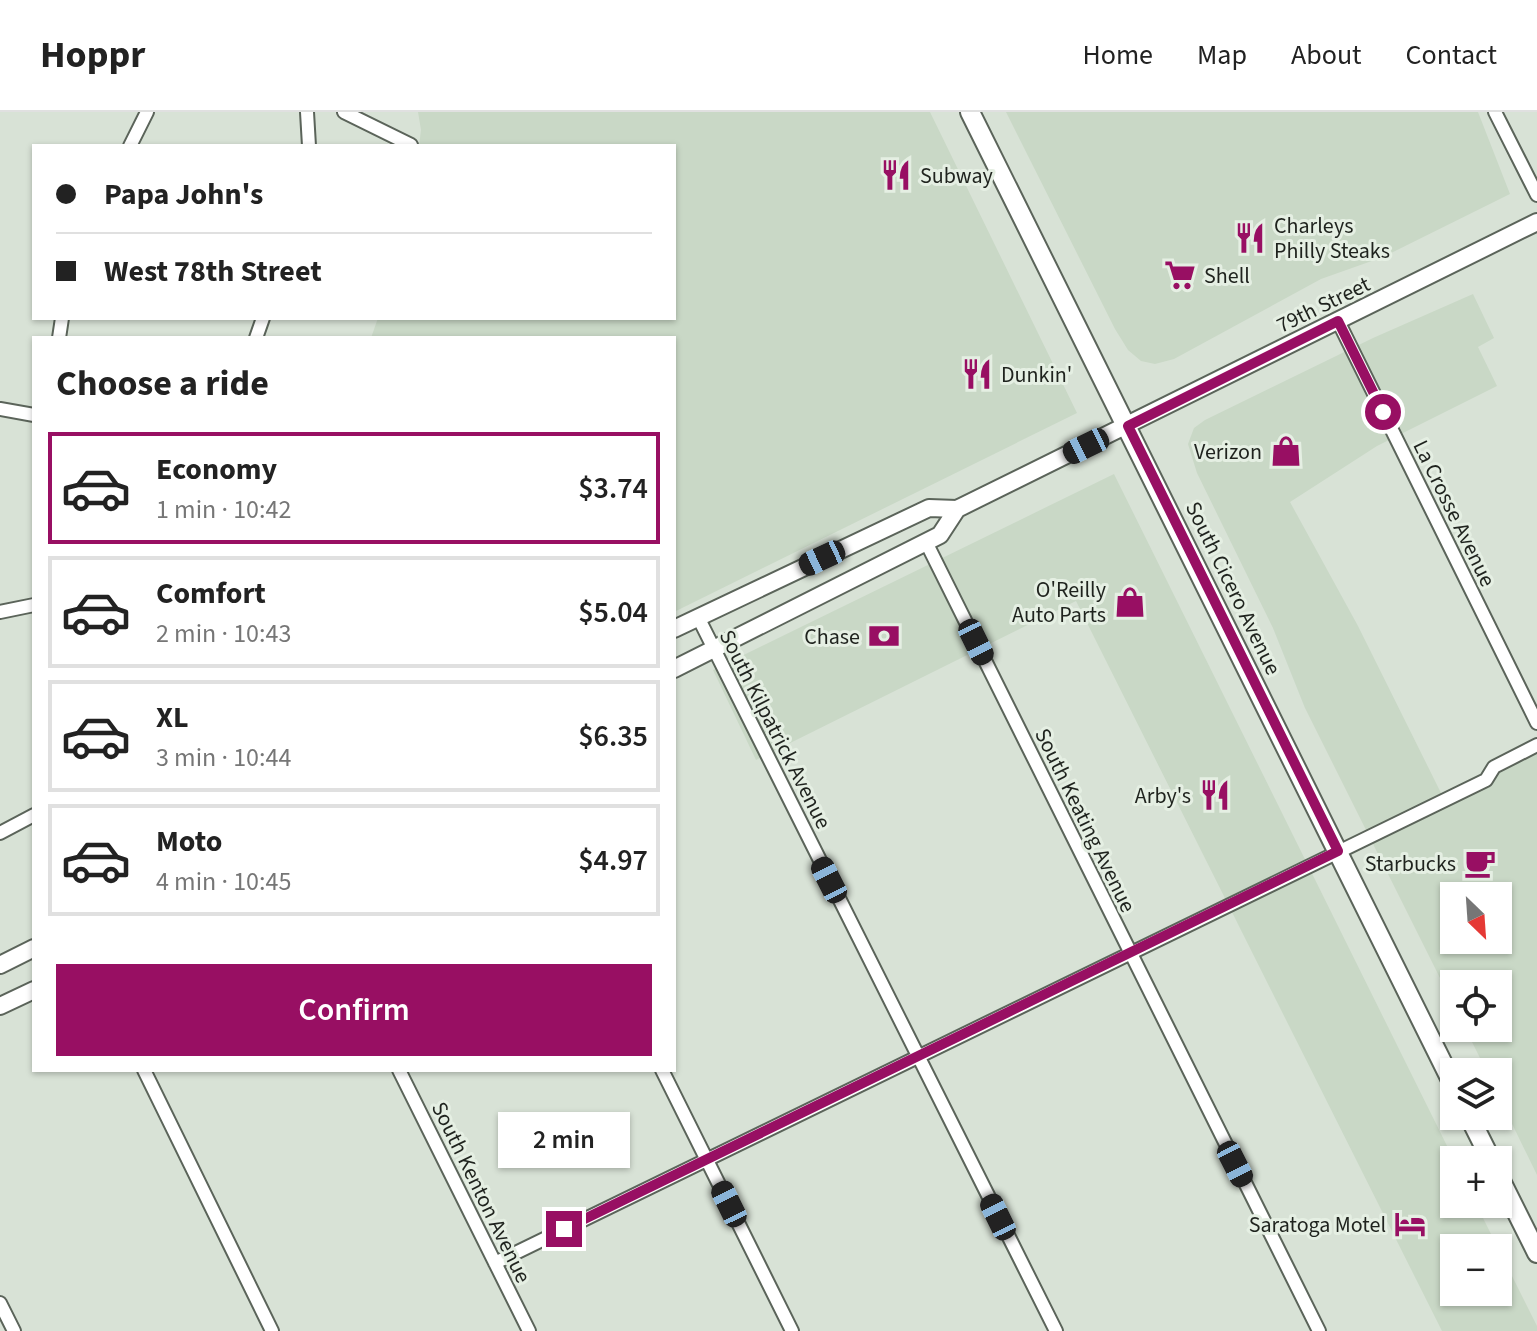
<!DOCTYPE html>
<meta charset="utf-8">
<style>
:root{--surface:#fff;--page:#f6f6f6;--text:#222;--muted:#767676;--line:#e0e0e0;--accent:#980f63}
body{margin:0;font-family:"Source Sans 3",sans-serif;background:var(--page);color:var(--text);height:100vh;display:flex;flex-direction:column;font-size:30px;white-space:nowrap}
*{box-sizing:border-box;margin:0}
p{font-size:26px;color:var(--muted)}
.icon{flex:none;width:44px;height:44px;fill:none;stroke:currentColor;stroke-width:2;stroke-linecap:round;stroke-linejoin:round}
.map{position:relative;flex:1;overflow:hidden}
.side{position:absolute;left:32px;top:224px;width:644px;height:736px;display:flex;flex-direction:column;background:var(--surface);border-radius:0px;box-shadow:0 2px 6px #0004}
.side>*{flex:none}
.guide{position:absolute;left:32px;top:32px;width:644px;height:176px;border-radius:0px;box-shadow:0 2px 6px #0004;display:grid;align-content:center;height:176px;padding:0 24px;background:var(--surface)}
.needle{width:52px;rotate:155deg}
.controls{position:absolute;left:1440px;top:770px;display:grid;gap:16px}
.controls a{display:grid;place-items:center;width:72px;height:72px;border-radius:0px;background:var(--surface);box-shadow:0 2px 6px #0004;font-size:40px}
.end{position:absolute;width:36px;height:36px;margin:-18px;border:10px solid #980f63;background:#fff;box-shadow:0 0 0 4px #fff}
.from{border-radius:50%}
.bubble{position:absolute;height:56px;border-radius:0px;background:var(--surface);box-shadow:0 2px 6px #0004;font-size:26px;font-weight:600;line-height:56px;text-align:center}
.car{position:absolute;width:24px;height:48px;margin:-24px -12px;border-radius:10px;box-shadow:0 0 6px 2px #0007;background:linear-gradient(#222 24%,#8ab4d8 0 40%,#222 0 76%,#8ab4d8 0 86%,#222 0)}
.guide b{display:flex;align-items:center;gap:28px;height:76px;font-size:30px}
.guide b+b{border-top:2px solid var(--line)}
.guide i{width:20px;height:20px;background:var(--text)}
ul{padding:0;list-style:none}
li{display:flex;align-items:center;gap:24px;height:112px;margin:0 16px 12px;padding:0 8px;border:4px solid var(--line);border-radius:0px}
li div{flex:1}
li b{display:block;font-size:30px}
li em{font-style:normal;font-weight:600}
li.active{border-color:var(--accent)}
li>.icon{width:72px;height:72px;stroke-width:1.5}
h2{padding:0 24px;font-size:36px;line-height:96px}
.primary-button{display:flex;gap:16px;margin-top:auto;padding:16px 24px}
.primary-button a{flex:1;height:92px;border-radius:0px;background:var(--accent);color:#fff;font-size:32px;font-weight:600;line-height:92px;text-align:center}
header{display:flex;align-items:center;gap:48px;box-sizing:border-box;height:112px;padding:0 40px;background:var(--surface);border-bottom:2px solid var(--line)}
header strong{font-size:38px}
nav{display:flex;gap:44px;margin-inline-start:auto;font-size:28px}
.map>svg:first-child{display:block}
.built{fill:#c9d8c6;fill-rule:evenodd}
.lines{fill:none;stroke-linecap:round;stroke-linejoin:round}
.street-casing{stroke:#5b645a;stroke-width:16}
.secondary-casing{stroke:#5b645a;stroke-width:20}
.primary-casing{stroke:#5b645a;stroke-width:22}
.street{stroke:#fff;stroke-width:12}
.secondary{stroke:#fff;stroke-width:16}
.primary{stroke:#fff;stroke-width:18}
.route{stroke:#980f63;stroke-width:10}
.labels{text-anchor:middle;stroke-width:6;stroke-linejoin:round;paint-order:stroke}
.poi-label{font-size:22px;fill:#1f231e;stroke:#e5efe3;text-anchor:end}
.street-label{font-size:22px;fill:#1f231e;stroke:#e5efe3}
</style>
<header>
<strong>Hoppr</strong>
<nav><a>Home</a><a>Map</a><a>About</a><a>Contact</a></nav>
</header>
<div class="map">
<svg width="1537" height="1219" viewBox="0 0 1537 1219">
<rect width="100%" height="100%" fill="#d8e2d6"/>
<!-- built -->
<path class="built" d="M418 0H930L1077 301 674 500V226H371L378 206H674V34H419L421 18Z
M1006 0H1478L1510 82 1383 145 1321 167 1174 247 1155 252 1141 249 1128 238 1115 217Z
M1473 182 1494 226 1478 235 1497 274 1377 334 1290 390 1358 514 1443 685 1537 640V1063L1498 983V960H1487L1465 916H1498V872H1454V894L1305 596 1273 516 1197 361 1188 332 1194 316 1205 308 1373 226ZM1454 784H1498V828H1454Z
M1114 362 1454 1048V1092H1476L1537 1214V1219H1442L1076 489 756 648 713 558ZM1454 1136H1498V1180H1454Z"/>
<g class="lines">
<defs>
<path id="street" d="M307 0 309 34
M344 0 411 33
M1495 0 1537 83
M130 34 147 0
M1338 209 1537 611
M59 226 62 206
M256 226 263 206
M0 297 34 303
M926 430 1319 1219
M0 500 34 493
M698 505 1056 1219
M0 721 34 703
M144 958 272 1219
M399 958 529 1219
M662 958 792 1219
M495 1151 1486 668 1494 655 1537 633
M0 1191 14 1219"/>
<path id="secondary" d="M674 517 929 396 957 397 1537 110
M674 557 940 423 957 397
M0 853 34 836
M0 894 34 878"/>
<path id="primary" d="M970 0 1454 974
M1469 1004 1491 1048
M1498 1063 1537 1141"/>
</defs>
<!-- street casing -->
<use href="#street" class="street-casing"/>
<!-- secondary casing -->
<use href="#secondary" class="secondary-casing"/>
<!-- primary casing -->
<use href="#primary" class="primary-casing"/>
<!-- street -->
<use href="#street" class="street"/>
<!-- secondary -->
<use href="#secondary" class="secondary"/>
<!-- primary -->
<use href="#primary" class="primary"/>
</g>
<g class="lines">
<!-- route -->
<path class="route" d="M564 1117 1338 739 1128 314 1338 209 1383 300"/>
</g>
<!-- icons -->
<defs>
<symbol id="restaurant-bare" viewBox="-9 -9 18 18"><path d="M-5-6h1v4h1v-4h1v4h1v-4h1v5L-1.5 .5V6h-2V.5L-5-1ZM5-6V6H3V1.5H1.5Q1.5-4 5-6Z" fill="#980f63" stroke="#e5efe3" stroke-width="2.5" paint-order="stroke"/></symbol>
<symbol id="supermarket-bare" viewBox="-9 -9 18 18"><path d="M-6-5.5h2.5l.6 2H6L4.5 2H-2.5L-4.4-4H-6ZM-1.5 3.2a1.3 1.3 0 1 0 .1 0ZM3 3.2a1.3 1.3 0 1 0 .1 0Z" fill="#980f63" stroke="#e5efe3" stroke-width="2.5" paint-order="stroke"/></symbol>
<symbol id="shop-bare" viewBox="-9 -9 18 18"><path d="M-5-2.5h2.3a2.7 3.5 0 0 1 5.4 0H5L5.5 6h-11ZM-1.5-2.5h3a1.5 2.3 0 0 0-3 0Z" fill="#980f63" stroke="#e5efe3" stroke-width="2.5" paint-order="stroke"/></symbol>
<symbol id="bank-bare" viewBox="-9 -9 18 18"><path d="M-6-4H6V4H-6ZM0-2.3a2.3 2.3 0 1 0 0 4.6a2.3 2.3 0 1 0 0-4.6Z" fill="#980f63" stroke="#e5efe3" stroke-width="2.5" paint-order="stroke"/></symbol>
<symbol id="cafe-bare" viewBox="-9 -9 18 18"><path d="M-5.5-4.5H6V0H3Q3 3.5 0 3.5H-2.5Q-5.5 3.5-5.5 0ZM3-3.2v2h1.7v-2ZM-6 4.5H4V6H-6Z" fill="#980f63" stroke="#e5efe3" stroke-width="2.5" paint-order="stroke"/></symbol>
<symbol id="hotel-bare" viewBox="-9 -9 18 18"><path d="M-6-4.5h1.5V1H6V5H4.5V3h-9V5H-6ZM-4 0a1.8 1.8 0 1 1 3.6 0ZM.5 0V-2.5h3Q6-2.5 6 0Z" fill="#980f63" stroke="#e5efe3" stroke-width="2.5" paint-order="stroke"/></symbol>
</defs>
<g fill-rule="evenodd">
<use href="#restaurant-bare" x="874" y="41" width="44" height="44"/>
<use href="#restaurant-bare" x="1228" y="104" width="44" height="44"/>
<use href="#supermarket-bare" x="1158" y="141" width="44" height="44"/>
<use href="#restaurant-bare" x="955" y="240" width="44" height="44"/>
<use href="#shop-bare" x="1264" y="317" width="44" height="44"/>
<use href="#shop-bare" x="1108" y="468" width="44" height="44"/>
<use href="#bank-bare" x="862" y="502" width="44" height="44"/>
<use href="#restaurant-bare" x="1193" y="661" width="44" height="44"/>
<use href="#cafe-bare" x="1458" y="729" width="44" height="44"/>
<use href="#hotel-bare" x="1388" y="1090" width="44" height="44"/>
</g>
<g class="labels">
<!-- poi labels -->
<g class="poi-label">
<text x="920" y="71" text-anchor="start">Subway</text>
<text x="1274" y="121" text-anchor="start">Charleys<tspan x="1274" dy="25">Philly Steaks</tspan></text>
<text x="1204" y="171" text-anchor="start">Shell</text>
<text x="1001" y="270" text-anchor="start">Dunkin'</text>
<text x="1262" y="347">Verizon</text>
<text x="1106" y="485">O'Reilly<tspan x="1106" dy="25">Auto Parts</tspan></text>
<text x="860" y="532">Chase</text>
<text x="1191" y="691">Arby's</text>
<text x="1456" y="759">Starbucks</text>
<text x="1386" y="1120">Saratoga Motel</text>
</g>
<!-- street labels -->
<g class="street-label">
<text transform="translate(1323 192) rotate(-26)" y="8">79th Street</text>
<text transform="translate(1455 401) rotate(64)" y="8">La Crosse Avenue</text>
<text transform="translate(1234 476) rotate(64)" y="8">South Cicero Avenue</text>
<text transform="translate(776 617) rotate(63)" y="8">South Kilpatrick Avenue</text>
<text transform="translate(1086 708) rotate(64)" y="8">South Keating Avenue</text>
<text transform="translate(482 1080) rotate(64)" y="8">South Kenton Avenue</text>
</g>
</g>
</svg>
<div class="controls">
<a><svg class="needle" viewBox="-14 -14 28 28"><path d="M0-13l5 13h-10z" fill="#e53935"/><path d="M0 13l5-13h-10z" fill="#767676"/></svg></a>
<a><svg class="icon" aria-label="locate" viewBox="0 0 24 24"><circle cx="12" cy="12" r="6"/><path d="M12 2v4M12 18v4M2 12h4M18 12h4"/></svg></a>
<a><svg class="icon" aria-label="layers" viewBox="0 0 24 24"><path d="M12 4l9 5-9 5-9-5zM3 14l9 5 9-5"/></svg></a>
<a>+</a>
<a>−</a>
</div>
<i class="end from" style="left:1383px;top:300px"></i>
<i class="end" style="left:564px;top:1117px"></i>
<div class="bubble" style="left:498px;top:1000px;width:132px">2 min</div>
<i class="car" style="left:1086px;top:334px;rotate:244deg"></i>
<i class="car" style="left:822px;top:446px;rotate:245deg"></i>
<i class="car" style="left:976px;top:530px;rotate:154deg"></i>
<i class="car" style="left:829px;top:768px;rotate:333deg"></i>
<i class="car" style="left:1235px;top:1052px;rotate:153deg"></i>
<i class="car" style="left:729px;top:1092px;rotate:334deg"></i>
<i class="car" style="left:998px;top:1105px;rotate:334deg"></i>
<div class="guide">
<b><i class="from"></i>Papa John's</b>
<b><i></i>West 78th Street</b>
</div>
<section class="side">
<h2>Choose a ride</h2>
<ul>
<li class="active"><svg class="icon" aria-label="car" viewBox="0 0 24 24"><path d="M5 17H2v-5l4-1 3-4h7l3 4 3 1v5h-3M9 17h6M6 11h13"/><circle cx="7" cy="17" r="2"/><circle cx="17" cy="17" r="2"/></svg><div><b>Economy</b><p>1 min · 10:42</p></div><em>$3.74</em></li>
<li><svg class="icon" aria-label="car" viewBox="0 0 24 24"><path d="M5 17H2v-5l4-1 3-4h7l3 4 3 1v5h-3M9 17h6M6 11h13"/><circle cx="7" cy="17" r="2"/><circle cx="17" cy="17" r="2"/></svg><div><b>Comfort</b><p>2 min · 10:43</p></div><em>$5.04</em></li>
<li><svg class="icon" aria-label="car" viewBox="0 0 24 24"><path d="M5 17H2v-5l4-1 3-4h7l3 4 3 1v5h-3M9 17h6M6 11h13"/><circle cx="7" cy="17" r="2"/><circle cx="17" cy="17" r="2"/></svg><div><b>XL</b><p>3 min · 10:44</p></div><em>$6.35</em></li>
<li><svg class="icon" aria-label="car" viewBox="0 0 24 24"><path d="M5 17H2v-5l4-1 3-4h7l3 4 3 1v5h-3M9 17h6M6 11h13"/><circle cx="7" cy="17" r="2"/><circle cx="17" cy="17" r="2"/></svg><div><b>Moto</b><p>4 min · 10:45</p></div><em>$4.97</em></li>
</ul>
<div class="primary-button"><a>Confirm</a></div>
</section>
</div>
